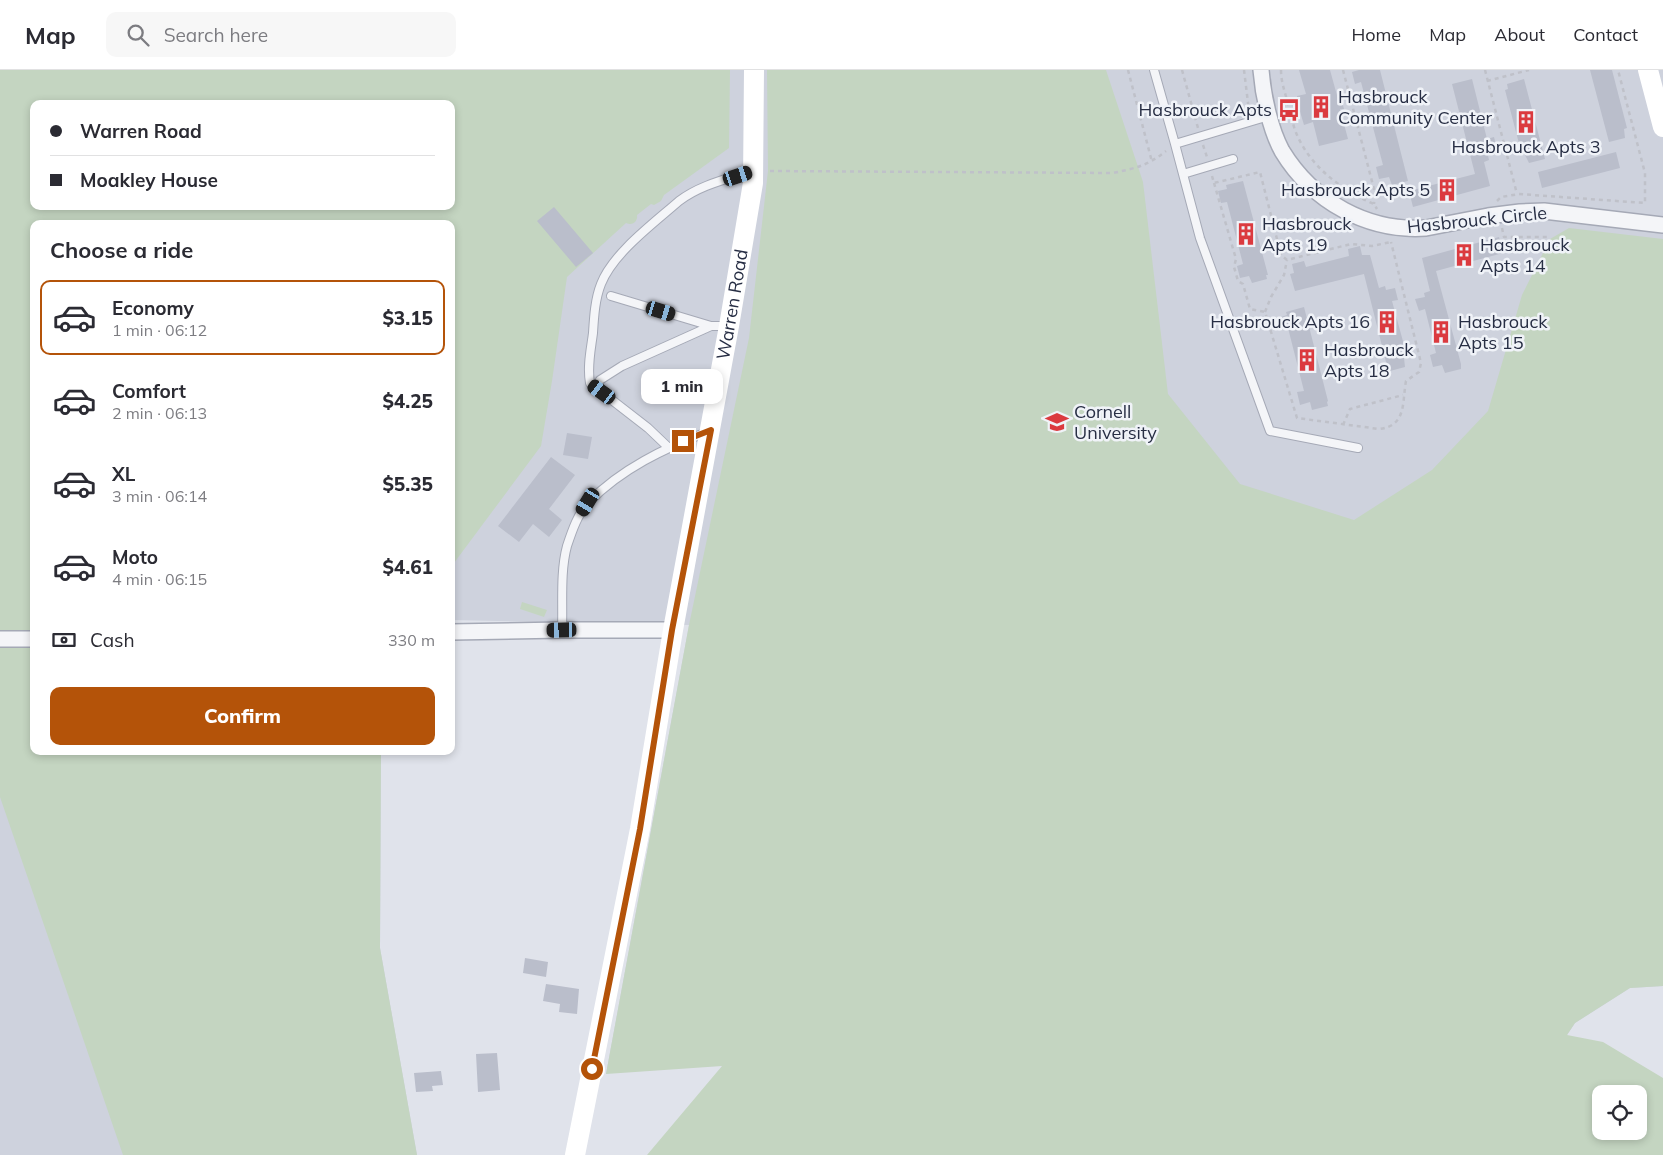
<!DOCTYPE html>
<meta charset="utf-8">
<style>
:root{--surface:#fff;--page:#f7f7f7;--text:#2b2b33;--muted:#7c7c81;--line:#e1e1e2;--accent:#b45309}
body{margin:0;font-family:Mulish,sans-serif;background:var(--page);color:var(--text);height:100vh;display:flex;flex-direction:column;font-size:19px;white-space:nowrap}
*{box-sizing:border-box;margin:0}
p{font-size:16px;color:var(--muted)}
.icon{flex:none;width:28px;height:28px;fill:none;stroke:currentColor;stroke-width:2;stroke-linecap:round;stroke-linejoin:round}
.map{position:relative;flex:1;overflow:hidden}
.side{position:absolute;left:30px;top:150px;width:425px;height:535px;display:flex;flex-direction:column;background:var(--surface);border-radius:10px;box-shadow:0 2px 8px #0003}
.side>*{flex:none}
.guide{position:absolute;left:30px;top:30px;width:425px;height:110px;border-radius:10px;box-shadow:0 2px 8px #0003;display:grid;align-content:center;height:110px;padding:0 20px;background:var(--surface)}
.tools{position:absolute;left:1592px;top:1015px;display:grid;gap:10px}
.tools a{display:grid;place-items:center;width:55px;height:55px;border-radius:10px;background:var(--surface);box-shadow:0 2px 8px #0003;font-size:25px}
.end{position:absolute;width:22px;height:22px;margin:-11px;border:6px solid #b45309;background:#fff;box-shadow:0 0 0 2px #fff}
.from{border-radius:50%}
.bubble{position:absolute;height:35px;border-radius:10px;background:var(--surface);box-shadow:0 2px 8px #0003;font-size:16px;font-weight:800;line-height:35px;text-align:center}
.car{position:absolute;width:15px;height:30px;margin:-15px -8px;border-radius:6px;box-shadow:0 0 4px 1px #0007;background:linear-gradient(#222 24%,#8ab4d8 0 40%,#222 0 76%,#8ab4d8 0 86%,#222 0)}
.guide b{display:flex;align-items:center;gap:18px;height:48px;font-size:19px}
.guide b+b{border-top:1px solid var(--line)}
.guide i{width:12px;height:12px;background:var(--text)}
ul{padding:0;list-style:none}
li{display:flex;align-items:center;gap:15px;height:75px;margin:0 10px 8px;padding:0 10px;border:2px solid transparent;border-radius:10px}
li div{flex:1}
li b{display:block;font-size:19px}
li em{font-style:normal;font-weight:800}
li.active{border-color:var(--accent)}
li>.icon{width:45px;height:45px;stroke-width:1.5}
h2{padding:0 20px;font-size:22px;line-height:60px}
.pay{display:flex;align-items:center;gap:12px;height:55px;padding:0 20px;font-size:19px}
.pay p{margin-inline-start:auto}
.primary-button{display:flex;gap:10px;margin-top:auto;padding:10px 20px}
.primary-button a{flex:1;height:58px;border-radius:10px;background:var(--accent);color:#fff;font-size:20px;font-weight:800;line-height:58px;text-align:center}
header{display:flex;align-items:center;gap:30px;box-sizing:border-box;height:70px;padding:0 25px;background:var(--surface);border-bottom:1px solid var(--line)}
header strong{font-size:24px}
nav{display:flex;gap:28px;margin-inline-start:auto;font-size:18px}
.search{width:350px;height:45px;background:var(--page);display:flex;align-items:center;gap:12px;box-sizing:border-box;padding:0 18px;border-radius:10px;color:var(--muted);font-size:19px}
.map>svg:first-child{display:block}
.built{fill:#ced2dd;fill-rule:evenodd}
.green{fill:#c4d5c1;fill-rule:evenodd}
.building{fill:#babecb}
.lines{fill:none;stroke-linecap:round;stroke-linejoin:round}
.lane-casing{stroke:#a5a9b6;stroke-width:10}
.street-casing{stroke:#a5a9b6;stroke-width:18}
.path{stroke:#bfc1c9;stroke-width:2.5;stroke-dasharray:4 4;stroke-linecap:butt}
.lane{stroke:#f4f5f8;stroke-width:8}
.street{stroke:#f4f5f8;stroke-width:15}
.secondary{stroke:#fff;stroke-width:20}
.route{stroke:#b45309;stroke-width:6}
.labels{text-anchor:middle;stroke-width:5;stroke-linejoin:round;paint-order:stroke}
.poi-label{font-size:18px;fill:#272e44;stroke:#f0f3f8;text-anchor:start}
.street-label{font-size:18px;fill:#272e44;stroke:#f0f3f8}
</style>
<header>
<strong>Map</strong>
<div class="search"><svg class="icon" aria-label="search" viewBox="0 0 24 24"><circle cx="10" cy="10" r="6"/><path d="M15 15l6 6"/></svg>Search here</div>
<nav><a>Home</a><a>Map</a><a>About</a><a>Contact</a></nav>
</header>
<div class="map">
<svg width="1663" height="1085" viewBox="0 0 1663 1085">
<rect width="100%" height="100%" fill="#e0e3eb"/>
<!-- built -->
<path class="built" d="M0 0H1663V916L1630 918 1575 953 1567 965 958 906 606 1004 689 555 451 550V154H34V681H381L380 878 417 1085H0ZM34 34H451V136H34Z"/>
<!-- green -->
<path class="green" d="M0 0H730L729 78 664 125 661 131 654 135 651 134 637 145C638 152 632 156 626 153L567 207 552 311 541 376 451 497V154H34V681H381L380 878 417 1085H123L0 727ZM34 34H451V136H34Z
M767 0H1106L1143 112 1168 324 1240 414 1354 450 1432 400 1488 341 1522 225 1550 169 1569 158 1663 169V916L1630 918 1575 953 1567 965 1603 972 1663 1008V1085H647L722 996 606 1004 689 555 749 268 768 101ZM1601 1024H1639V1061H1601Z
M522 532 547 540 544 547 520 539Z"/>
<!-- building -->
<path class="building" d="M1299 0H1330L1338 29 1341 28 1344 39H1340L1348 69 1319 76 1313 52 1304 55 1298 35 1297 26 1306 24Z
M1359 0H1380L1408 111 1392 115 1389 107 1379 109 1376 97 1383 95 1361 12 1355 14 1352 2Z
M1590 0H1612L1627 58 1624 59 1625 68 1609 72Z
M1472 9 1487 69 1494 67 1497 79 1487 81 1489 90 1484 92 1490 116 1413 137 1409 121 1475 104 1452 14Z
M1524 9 1545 89 1529 93 1525 85H1522L1505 20 1508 19 1507 14Z
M1616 82 1620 98 1542 118 1538 102Z
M1243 111 1268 205H1266L1267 209 1252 213 1249 206 1240 208 1237 196 1243 194 1227 132 1221 133 1218 121 1227 119 1226 115Z
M554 137 593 183 576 197 537 151Z
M1499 167 1503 183 1436 201 1461 294V299L1445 303 1442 295 1433 297 1430 285 1436 283 1425 239 1419 241 1415 229 1425 227 1424 223 1430 221 1422 188Z
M1360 176 1362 185H1370L1379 218 1385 216 1386 220 1395 218 1398 230 1392 231 1404 275 1410 274 1413 285 1404 288 1405 297 1390 301 1387 296 1364 204 1295 221 1290 204 1294 203 1292 194 1304 191 1306 197 1349 186 1348 179Z
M1304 237 1328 331 1327 332 1328 336 1312 340 1310 332 1300 335 1297 322 1304 321 1288 258 1281 260 1278 248 1287 245 1286 242Z
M567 363 592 367 588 389 563 385Z
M551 387 575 405 549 439 562 450 549 467 533 454 519 472 498 456Z
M525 888 548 892 546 907 523 903Z
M546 914 579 919 577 944 559 942 560 934 543 931Z
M497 983 500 1020 478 1022 476 984Z
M441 1001 443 1015 432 1016 433 1021 416 1022 414 1003Z"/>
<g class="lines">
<defs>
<path id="lane" d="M1154 0 1175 74 1269 46
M1175 74 1200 168 1270 361 1358 378
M1183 104 1233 89
M611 226 711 256
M600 310 622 296 711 256H728
M669 378 648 358 590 313C587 296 591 279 593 263 594 247 595 229 601 214 613 183 654 153 679 131 700 115 727 109 751 101
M562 560C563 533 560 502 567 476 572 461 578 443 589 432 621 399 665 378 707 362"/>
<path id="street" d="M1261 0C1263 25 1270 59 1282 81 1313 132 1368 162 1426 158L1488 146 1520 142 1544 141 1663 155
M451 562 562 560H673
M0 569H34"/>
</defs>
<!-- lane casing -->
<use href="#lane" class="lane-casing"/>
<!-- street casing -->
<use href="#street" class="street-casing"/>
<!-- path -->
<path class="path" d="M1128 0 1152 92
M1182 0 1198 58
M1244 0 1249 41
M1281 0C1281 12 1285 22 1288 34 1290 42 1292 51 1295 60 1308 95 1341 120 1374 134L1377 139
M1343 0 1375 123 1374 134
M1485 0 1517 124
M1487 11 1529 0
M1203 75 1207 87
M770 101 1113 103C1136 98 1147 96 1166 81
M1212 106 1214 113 1260 102 1280 181 1282 186 1287 190 1351 174 1372 176 1391 172
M1214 113 1236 189 1234 197 1238 211 1243 214 1250 239 1265 242 1297 348 1379 359C1407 356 1402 332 1406 311L1419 302 1421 293 1391 172
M1497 131 1501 127 1519 124 1645 133V103L1618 0
M1502 158 1504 167H1547
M1265 242 1271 227 1284 205 1287 190
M1343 355 1350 339 1403 325"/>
<!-- lane -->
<use href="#lane" class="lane"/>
<!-- street -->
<use href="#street" class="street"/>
<!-- secondary -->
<g class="secondary">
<path d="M1648 0 1663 57"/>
<path id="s1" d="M575 1085 640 759 673 560 729 256 753 113 754 0"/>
</g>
</g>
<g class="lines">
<!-- route -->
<path class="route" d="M592 999 640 759 672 560 711 360 683 371"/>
</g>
<!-- icons -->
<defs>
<symbol id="building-bare" viewBox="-9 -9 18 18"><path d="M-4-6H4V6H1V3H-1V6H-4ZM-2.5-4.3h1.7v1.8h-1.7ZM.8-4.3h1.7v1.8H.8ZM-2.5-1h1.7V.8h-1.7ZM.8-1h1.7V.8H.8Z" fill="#db3a3f" stroke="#f0f3f8" stroke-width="2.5" paint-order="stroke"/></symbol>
<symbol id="bus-bare" viewBox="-9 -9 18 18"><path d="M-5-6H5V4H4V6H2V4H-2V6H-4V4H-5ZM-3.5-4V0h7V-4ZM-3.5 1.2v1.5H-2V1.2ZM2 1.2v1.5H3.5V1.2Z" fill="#db3a3f" stroke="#f0f3f8" stroke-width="2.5" paint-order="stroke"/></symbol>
<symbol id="university-bare" viewBox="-9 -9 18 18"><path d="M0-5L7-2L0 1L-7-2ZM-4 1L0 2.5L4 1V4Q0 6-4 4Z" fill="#db3a3f" stroke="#f0f3f8" stroke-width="2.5" paint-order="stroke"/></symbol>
</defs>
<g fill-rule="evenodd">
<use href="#building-bare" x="1305" y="21" width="32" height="32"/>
<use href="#bus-bare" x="1273" y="24" width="32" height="32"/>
<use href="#building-bare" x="1510" y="36" width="32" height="32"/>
<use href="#building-bare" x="1431" y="104" width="32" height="32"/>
<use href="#building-bare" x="1230" y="148" width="32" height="32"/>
<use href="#building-bare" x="1448" y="169" width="32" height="32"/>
<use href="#building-bare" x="1371" y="236" width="32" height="32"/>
<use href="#building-bare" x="1425" y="246" width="32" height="32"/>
<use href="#building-bare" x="1291" y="274" width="32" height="32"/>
<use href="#university-bare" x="1041" y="336" width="32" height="32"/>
</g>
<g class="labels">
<!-- poi labels -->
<g class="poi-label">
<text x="1338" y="33">Hasbrouck<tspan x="1338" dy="21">Community Center</tspan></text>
<text x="1272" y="46" text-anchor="end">Hasbrouck Apts</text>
<text x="1526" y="83" text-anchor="middle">Hasbrouck Apts 3</text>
<text x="1430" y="126" text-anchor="end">Hasbrouck Apts 5</text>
<text x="1262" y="160">Hasbrouck<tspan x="1262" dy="21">Apts 19</tspan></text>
<text x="1480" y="181">Hasbrouck<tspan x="1480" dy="21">Apts 14</tspan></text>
<text x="1370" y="258" text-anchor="end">Hasbrouck Apts 16</text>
<text x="1458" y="258">Hasbrouck<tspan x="1458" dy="21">Apts 15</tspan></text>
<text x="1324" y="286">Hasbrouck<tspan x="1324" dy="21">Apts 18</tspan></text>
<text x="1074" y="348">Cornell<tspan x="1074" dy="21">University</tspan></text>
</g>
<!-- street labels -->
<g class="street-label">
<text transform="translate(1477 150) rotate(-6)" y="6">Hasbrouck Circle</text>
<text dy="6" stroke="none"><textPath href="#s1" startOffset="865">Warren Road</textPath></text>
</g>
</g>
</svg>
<div class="tools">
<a><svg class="icon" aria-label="locate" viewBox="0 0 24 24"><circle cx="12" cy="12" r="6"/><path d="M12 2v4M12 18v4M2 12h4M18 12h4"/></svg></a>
</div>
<i class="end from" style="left:592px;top:999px"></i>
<i class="end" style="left:683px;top:371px"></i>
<div class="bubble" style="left:641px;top:299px;width:82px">1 min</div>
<i class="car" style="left:738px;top:106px;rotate:72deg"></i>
<i class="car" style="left:661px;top:241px;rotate:107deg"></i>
<i class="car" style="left:602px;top:322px;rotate:306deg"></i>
<i class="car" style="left:588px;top:432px;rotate:211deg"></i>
<i class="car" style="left:562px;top:560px;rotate:269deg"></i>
<div class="guide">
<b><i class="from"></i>Warren Road</b>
<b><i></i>Moakley House</b>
</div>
<section class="side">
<h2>Choose a ride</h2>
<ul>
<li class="active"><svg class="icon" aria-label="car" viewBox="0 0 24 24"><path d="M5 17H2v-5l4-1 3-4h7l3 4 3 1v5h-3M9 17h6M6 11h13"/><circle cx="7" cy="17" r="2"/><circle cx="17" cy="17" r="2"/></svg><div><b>Economy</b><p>1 min · 06:12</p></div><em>$3.15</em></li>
<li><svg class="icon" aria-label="car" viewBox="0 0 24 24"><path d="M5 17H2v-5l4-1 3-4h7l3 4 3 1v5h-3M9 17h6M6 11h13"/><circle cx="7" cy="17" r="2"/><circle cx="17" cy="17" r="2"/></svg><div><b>Comfort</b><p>2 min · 06:13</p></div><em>$4.25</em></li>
<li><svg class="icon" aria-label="car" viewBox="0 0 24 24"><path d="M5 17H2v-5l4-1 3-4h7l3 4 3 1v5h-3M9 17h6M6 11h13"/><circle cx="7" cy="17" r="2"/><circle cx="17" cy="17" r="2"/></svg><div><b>XL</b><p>3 min · 06:14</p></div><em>$5.35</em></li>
<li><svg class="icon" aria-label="car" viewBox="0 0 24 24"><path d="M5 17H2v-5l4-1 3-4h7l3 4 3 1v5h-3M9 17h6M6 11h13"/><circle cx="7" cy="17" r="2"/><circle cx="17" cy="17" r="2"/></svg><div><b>Moto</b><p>4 min · 06:15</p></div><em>$4.61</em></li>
</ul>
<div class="pay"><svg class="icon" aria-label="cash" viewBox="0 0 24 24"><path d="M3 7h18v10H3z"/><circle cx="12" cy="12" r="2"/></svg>Cash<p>330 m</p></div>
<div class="primary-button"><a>Confirm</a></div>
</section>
</div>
